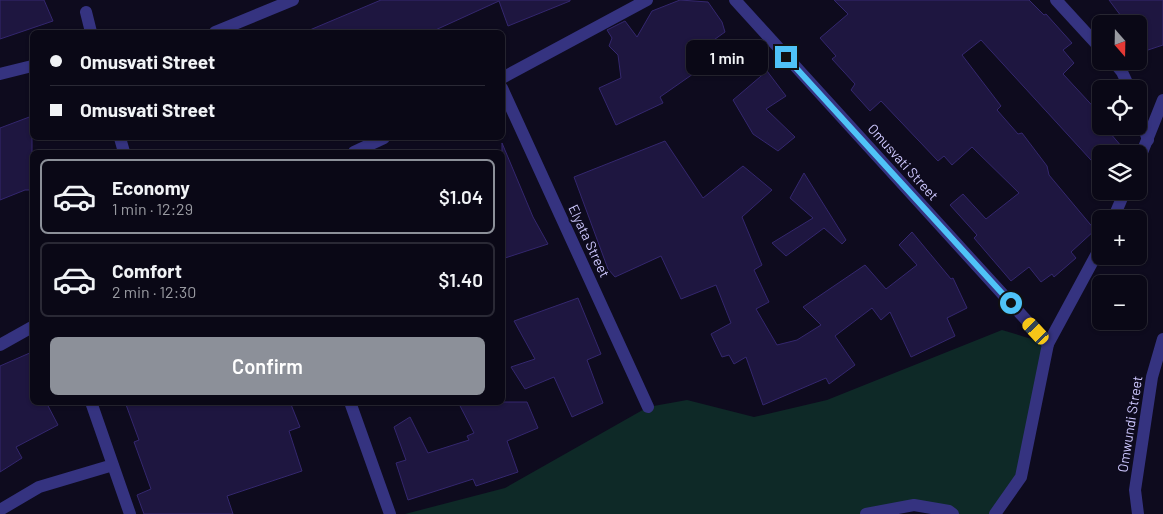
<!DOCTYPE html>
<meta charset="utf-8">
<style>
:root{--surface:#0a0816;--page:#13111f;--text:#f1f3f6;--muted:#999aa1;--line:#2a2935;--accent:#8c9099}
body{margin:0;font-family:Barlow,sans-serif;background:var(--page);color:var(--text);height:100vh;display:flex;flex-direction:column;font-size:19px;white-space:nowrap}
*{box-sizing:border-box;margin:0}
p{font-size:16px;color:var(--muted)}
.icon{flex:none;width:28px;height:28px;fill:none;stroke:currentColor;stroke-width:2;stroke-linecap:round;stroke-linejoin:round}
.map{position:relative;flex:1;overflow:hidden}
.drawer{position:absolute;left:30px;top:150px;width:475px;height:255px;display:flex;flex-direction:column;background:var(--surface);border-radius:8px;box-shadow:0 1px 4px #0004,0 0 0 1px var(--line)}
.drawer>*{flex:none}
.banner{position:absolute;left:30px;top:30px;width:475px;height:110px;border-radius:8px;box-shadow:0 1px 4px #0004,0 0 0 1px var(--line);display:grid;align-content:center;height:110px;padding:0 20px;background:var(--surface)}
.needle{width:32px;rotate:160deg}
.fabs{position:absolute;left:1092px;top:15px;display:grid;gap:10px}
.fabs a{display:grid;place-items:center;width:55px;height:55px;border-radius:8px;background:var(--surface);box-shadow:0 1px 4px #0004,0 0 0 1px var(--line);font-size:25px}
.end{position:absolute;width:22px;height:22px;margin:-11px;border:6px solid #4fc3f7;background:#111;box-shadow:0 0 0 2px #111}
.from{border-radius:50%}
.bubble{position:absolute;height:35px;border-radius:8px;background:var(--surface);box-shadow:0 1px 4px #0004,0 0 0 1px var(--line);font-size:16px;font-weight:600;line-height:35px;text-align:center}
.car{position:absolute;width:15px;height:30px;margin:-15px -8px;border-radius:6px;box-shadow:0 0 4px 1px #0007;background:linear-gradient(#f5c518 24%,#345 0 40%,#f5c518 0 76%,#345 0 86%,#f5c518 0)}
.banner b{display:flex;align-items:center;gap:18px;height:48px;font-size:19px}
.banner b+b{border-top:1px solid var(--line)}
.banner i{width:12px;height:12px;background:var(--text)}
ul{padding:9px 0 0;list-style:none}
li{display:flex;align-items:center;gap:15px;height:75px;margin:0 10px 8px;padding:0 10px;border:2px solid var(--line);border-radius:8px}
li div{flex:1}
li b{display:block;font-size:19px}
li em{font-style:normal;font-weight:600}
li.current{border-color:var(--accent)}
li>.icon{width:45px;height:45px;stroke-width:1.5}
.primary-button{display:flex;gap:10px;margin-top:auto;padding:10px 20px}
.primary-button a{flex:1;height:58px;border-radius:8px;background:var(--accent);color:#fff;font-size:20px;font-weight:600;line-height:58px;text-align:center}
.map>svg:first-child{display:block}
.green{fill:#0e2927}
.building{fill:#1e1640;stroke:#34276e}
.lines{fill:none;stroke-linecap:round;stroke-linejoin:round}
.service{stroke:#353380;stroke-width:12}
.minor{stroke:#353380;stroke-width:12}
.route{stroke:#4fc3f7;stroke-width:6}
.labels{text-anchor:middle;stroke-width:4;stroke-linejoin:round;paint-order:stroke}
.street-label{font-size:14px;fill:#cec8ff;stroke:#0e0b1e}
</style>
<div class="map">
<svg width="1163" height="514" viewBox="0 0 1163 514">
<rect width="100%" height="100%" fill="#0e0b1e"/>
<!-- green -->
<path class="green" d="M1002 330 1048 344 1021 477 995 514H953L914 505 866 514H405L505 488 648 407 687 400 754 417 827 400Z"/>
<!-- building -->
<path class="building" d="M0 0H44L53 21 0 39Z
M381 0H570V1L508 26 499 1 431 32H305Z
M680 0 708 2 722 22 725 32 694 54 703 67 660 97 663 103 616 125 599 88 621 78 618 55 609 46 612 38 607 30 625 21 637 37 652 11Z
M834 0H1029L1044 15 1046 14 1072 43 1063 50 1074 63 1063 74 1101 115V126H1104L1128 154H1101V171L981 40 962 55 1001 106 997 110 1018 134 1022 133 1047 166 1049 175 1095 230 1071 252 1076 258 1054 277 1052 274 1041 282 1029 267 1011 281 974 238 977 235 950 205 963 194 986 219 1019 193 972 147 952 165 944 156 938 161 881 101 870 111 851 90 855 84 832 59 836 56 820 38 848 14Z
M1109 0H1163V45L1139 53V24H1127Z
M767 71 786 96 766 109 795 137 778 151 753 134 733 100Z
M32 116V190H25L0 200V128Z
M665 141 703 198 743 166 772 190 742 217 762 265 754 270 769 302 756 309 777 345 797 340 821 325 803 307 865 265 886 289 917 265 899 245 912 232 951 279 953 278 967 308 947 318 955 336 911 357 890 312 881 320 872 308 835 336 855 365 829 384 826 378 763 405 746 357 734 364 729 355 722 357 711 334 731 323 716 285 681 299 661 256 615 277 608 269 574 177Z
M502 143 533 217 548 244 502 259Z
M804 173 846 240 842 244 824 228 786 256 772 243 813 218 790 198Z
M578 298 601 354 587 360 603 403 572 417 554 377 525 389 511 367 535 359 514 321Z
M32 352V402H46L58 425 16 447 22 458 0 472V366Z
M125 402H290L300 427 289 431 302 471 227 496 233 514H144L137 495 151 489 134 442 139 440Z
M458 402H527L538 428 507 441 518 472 476 486 473 479 408 500 396 463 406 460 394 427 410 417 428 453 469 440 467 436 474 433Z"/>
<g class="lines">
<!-- service -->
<path class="service" d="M86 12 91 32
M215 32 293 0
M0 74 32 66
M120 138 124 152
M1139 160 1163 100
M1113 219 1125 191
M995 514 1021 477 1048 344 1101 246"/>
<!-- minor -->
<path class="minor" d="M735 0 1048 344
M1056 0 1101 49
M1113 61 1122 72 1130 89
M502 78 647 0
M502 88 648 407
M1139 114 1148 140
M354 152 384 138
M0 345 32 327
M91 402 130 514
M350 402 390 514
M0 510 39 487 113 465
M866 514 914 505 949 511 953 514
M1138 514 1135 490 1152 377 1163 339"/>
</g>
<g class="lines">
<!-- route -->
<path class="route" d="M786 57 1011 303"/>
</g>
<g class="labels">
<!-- street labels -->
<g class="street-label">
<text transform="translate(903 162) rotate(48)" y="5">Omusvati Street</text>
<text transform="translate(589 241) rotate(65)" y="5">Elyata Street</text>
<text transform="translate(1130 424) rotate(-81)" y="5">Omwundi Street</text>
</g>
</g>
</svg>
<div class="fabs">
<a><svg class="needle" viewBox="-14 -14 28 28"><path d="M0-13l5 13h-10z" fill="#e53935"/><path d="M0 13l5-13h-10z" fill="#999aa1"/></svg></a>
<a><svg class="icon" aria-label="locate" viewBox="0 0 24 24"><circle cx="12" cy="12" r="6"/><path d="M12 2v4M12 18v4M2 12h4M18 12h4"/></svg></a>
<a><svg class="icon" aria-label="layers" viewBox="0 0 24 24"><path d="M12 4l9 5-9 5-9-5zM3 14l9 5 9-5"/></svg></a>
<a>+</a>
<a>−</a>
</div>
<i class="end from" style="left:1011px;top:303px"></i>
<i class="end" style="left:786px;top:57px"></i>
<div class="bubble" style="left:686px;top:40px;width:82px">1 min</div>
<i class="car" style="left:1036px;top:331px;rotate:317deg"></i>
<div class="banner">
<b><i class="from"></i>Omusvati Street</b>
<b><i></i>Omusvati Street</b>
</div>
<section class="drawer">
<ul>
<li class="current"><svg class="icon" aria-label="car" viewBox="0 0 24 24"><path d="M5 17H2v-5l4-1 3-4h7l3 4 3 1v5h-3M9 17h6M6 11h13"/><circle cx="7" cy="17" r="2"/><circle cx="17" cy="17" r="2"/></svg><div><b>Economy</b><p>1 min · 12:29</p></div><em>$1.04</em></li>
<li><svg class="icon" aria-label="car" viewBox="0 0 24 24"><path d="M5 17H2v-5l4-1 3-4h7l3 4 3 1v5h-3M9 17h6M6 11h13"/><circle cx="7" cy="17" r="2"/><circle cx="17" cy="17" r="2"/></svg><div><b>Comfort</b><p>2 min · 12:30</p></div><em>$1.40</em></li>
</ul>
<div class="primary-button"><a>Confirm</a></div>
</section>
</div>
